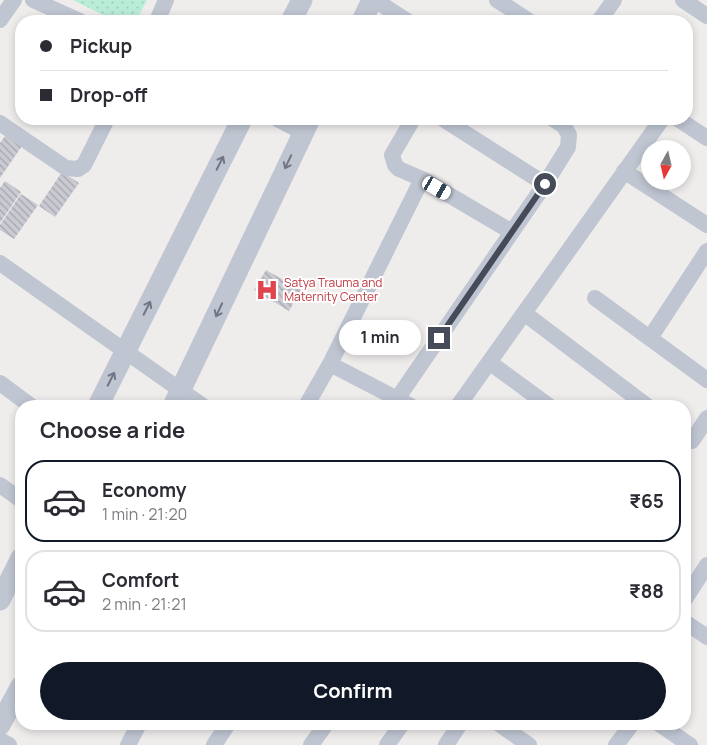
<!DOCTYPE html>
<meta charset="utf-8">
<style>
:root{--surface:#fff;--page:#f7f7f7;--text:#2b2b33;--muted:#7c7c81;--line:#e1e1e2;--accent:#111827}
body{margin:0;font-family:Manrope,sans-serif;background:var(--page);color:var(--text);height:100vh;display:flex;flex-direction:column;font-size:19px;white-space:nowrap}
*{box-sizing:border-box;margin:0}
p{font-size:16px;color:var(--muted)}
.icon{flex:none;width:28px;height:28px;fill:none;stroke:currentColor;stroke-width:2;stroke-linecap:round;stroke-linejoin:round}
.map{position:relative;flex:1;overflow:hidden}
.drawer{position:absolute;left:15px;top:400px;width:676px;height:330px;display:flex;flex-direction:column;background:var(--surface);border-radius:20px;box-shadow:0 2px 8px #0003}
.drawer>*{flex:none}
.hud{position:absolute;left:15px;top:15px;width:678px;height:110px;border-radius:20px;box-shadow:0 2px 8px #0003;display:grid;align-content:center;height:110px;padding:0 25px;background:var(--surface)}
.needle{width:32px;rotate:188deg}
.controls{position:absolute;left:641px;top:140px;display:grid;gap:10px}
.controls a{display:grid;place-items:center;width:50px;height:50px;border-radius:50%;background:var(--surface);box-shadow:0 2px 8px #0003;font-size:25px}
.end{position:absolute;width:22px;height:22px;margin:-11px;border:6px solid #454b59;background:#fff;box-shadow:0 0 0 2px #fff}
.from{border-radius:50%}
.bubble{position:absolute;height:35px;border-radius:18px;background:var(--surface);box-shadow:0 2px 8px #0003;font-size:16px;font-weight:700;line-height:35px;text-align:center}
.car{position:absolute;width:15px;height:30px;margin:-15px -8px;border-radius:6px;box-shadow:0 0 4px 1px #0007;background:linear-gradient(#fff 24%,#345 0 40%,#fff 0 76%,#345 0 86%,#fff 0)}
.hud b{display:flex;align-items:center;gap:18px;height:48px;font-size:19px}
.hud b+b{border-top:1px solid var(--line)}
.hud i{width:12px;height:12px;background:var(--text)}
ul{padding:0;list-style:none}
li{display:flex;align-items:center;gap:15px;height:82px;margin:0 10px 8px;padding:0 15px;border:2px solid var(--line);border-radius:20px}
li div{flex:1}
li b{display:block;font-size:19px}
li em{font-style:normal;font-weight:700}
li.active{border-color:var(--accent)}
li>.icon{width:45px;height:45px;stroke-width:1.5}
h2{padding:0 25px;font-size:22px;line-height:60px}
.primary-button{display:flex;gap:10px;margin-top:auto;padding:10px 25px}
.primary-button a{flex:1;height:58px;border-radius:30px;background:var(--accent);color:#fff;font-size:20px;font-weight:700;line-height:58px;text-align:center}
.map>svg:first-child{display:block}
.park{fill:url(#park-dots)}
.building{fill:url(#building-back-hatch)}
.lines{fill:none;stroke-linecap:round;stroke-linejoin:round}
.minor{stroke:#bfc5d1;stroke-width:16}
.tertiary{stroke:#bfc5d1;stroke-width:21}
.oneway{stroke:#707683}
.route{stroke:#454b59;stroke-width:6}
.labels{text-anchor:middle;stroke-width:4;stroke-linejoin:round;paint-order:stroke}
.health-label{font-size:12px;fill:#be3a42;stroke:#fff;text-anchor:start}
</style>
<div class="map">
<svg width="707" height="745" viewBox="0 0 707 745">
<defs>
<pattern id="park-dots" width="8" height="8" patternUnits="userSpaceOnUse" patternTransform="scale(1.25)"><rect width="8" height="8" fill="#baedd7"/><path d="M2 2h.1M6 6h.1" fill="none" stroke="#a1cdbb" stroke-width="1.8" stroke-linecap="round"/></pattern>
<pattern id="building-back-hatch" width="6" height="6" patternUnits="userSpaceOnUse" patternTransform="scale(1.25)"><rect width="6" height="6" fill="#c9cad2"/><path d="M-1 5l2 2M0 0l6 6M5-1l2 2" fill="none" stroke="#a5a6ad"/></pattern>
</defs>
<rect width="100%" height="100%" fill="#efecec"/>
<!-- park -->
<path class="park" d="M73 0H147L136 21H115Z"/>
<!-- building -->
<path class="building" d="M8 132 24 143 0 178V143Z
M62 172 79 183 55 217 39 206Z
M5 181 21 192 0 223V188Z
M21 194 38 205 14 239 0 230V225Z
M266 270 301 290 289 311 254 290Z"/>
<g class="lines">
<!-- minor -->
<path class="minor" d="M33 0 80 21
M375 0 407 21
M497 0 529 21
M683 0 707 16
M0 20 14 0
M157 21 166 0
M599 21 614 0
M277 119 302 132
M413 119 392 155 395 165 399 169 422 179 512 232
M443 119 545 184
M678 119 707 138
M0 123 66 168 78 169 84 165 107 119
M624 171 707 225
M0 263 203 406
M595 298 707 380
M524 313 647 406
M650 338 707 251
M489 362 549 406
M330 364 422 179
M0 383 31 406
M397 399 545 184 568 147 569 135 564 126 553 119
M306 406 330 364 411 406
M458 406 662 119
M692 441 707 418
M0 485 21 500
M685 599 707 565
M685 622 707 637
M499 724 529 745
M659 724 690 745
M0 740 9 745
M128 745 139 724
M214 745 228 724
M311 745 326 724
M387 745 402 724
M446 745 460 724
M616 745 632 724"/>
<!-- tertiary -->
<path class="tertiary" d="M291 21 302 0
M362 21 372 0
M98 406 242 119
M173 406 310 119
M0 600 21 558
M0 725 21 686"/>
</g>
<!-- one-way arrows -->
<defs><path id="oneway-shaft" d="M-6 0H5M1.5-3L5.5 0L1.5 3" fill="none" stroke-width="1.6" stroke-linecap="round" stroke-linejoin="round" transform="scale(1.25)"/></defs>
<g class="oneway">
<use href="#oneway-shaft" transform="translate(288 162) rotate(115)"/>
<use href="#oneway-shaft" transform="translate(220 163) rotate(-63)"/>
<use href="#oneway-shaft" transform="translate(147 308) rotate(-63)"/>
<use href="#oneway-shaft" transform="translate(219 310) rotate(115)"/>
<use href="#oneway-shaft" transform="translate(111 379) rotate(-63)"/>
</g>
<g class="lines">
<!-- route -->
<path class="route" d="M439 338 545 184"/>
</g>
<!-- icons -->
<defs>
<symbol id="hospital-bare" viewBox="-9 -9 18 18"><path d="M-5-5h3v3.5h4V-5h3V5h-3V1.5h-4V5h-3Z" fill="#e0444e" stroke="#fff" stroke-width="2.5" paint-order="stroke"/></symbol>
</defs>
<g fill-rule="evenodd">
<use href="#hospital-bare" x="251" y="274" width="32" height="32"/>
</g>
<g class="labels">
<!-- health labels -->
<g class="health-label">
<text x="284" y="287">Satya Trauma and<tspan x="284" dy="14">Maternity Center</tspan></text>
</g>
</g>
</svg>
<div class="controls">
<a><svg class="needle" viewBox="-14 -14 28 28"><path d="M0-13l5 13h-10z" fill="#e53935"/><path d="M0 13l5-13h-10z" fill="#7c7c81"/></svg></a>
</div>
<i class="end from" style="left:545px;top:184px"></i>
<i class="end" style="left:439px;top:338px"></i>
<div class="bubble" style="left:339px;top:320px;width:82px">1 min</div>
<i class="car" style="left:437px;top:188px;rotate:120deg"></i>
<div class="hud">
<b><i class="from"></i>Pickup</b>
<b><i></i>Drop-off</b>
</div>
<section class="drawer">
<h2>Choose a ride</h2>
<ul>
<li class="active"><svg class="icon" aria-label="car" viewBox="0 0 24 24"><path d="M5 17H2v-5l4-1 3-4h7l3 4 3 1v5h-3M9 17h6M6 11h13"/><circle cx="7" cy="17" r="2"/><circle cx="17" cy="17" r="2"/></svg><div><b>Economy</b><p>1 min · 21:20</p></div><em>₹65</em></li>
<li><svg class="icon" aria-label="car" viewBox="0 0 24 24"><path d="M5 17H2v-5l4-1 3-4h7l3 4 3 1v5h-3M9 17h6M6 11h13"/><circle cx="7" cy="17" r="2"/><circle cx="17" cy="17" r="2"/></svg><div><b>Comfort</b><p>2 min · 21:21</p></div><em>₹88</em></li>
</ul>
<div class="primary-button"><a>Confirm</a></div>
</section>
</div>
